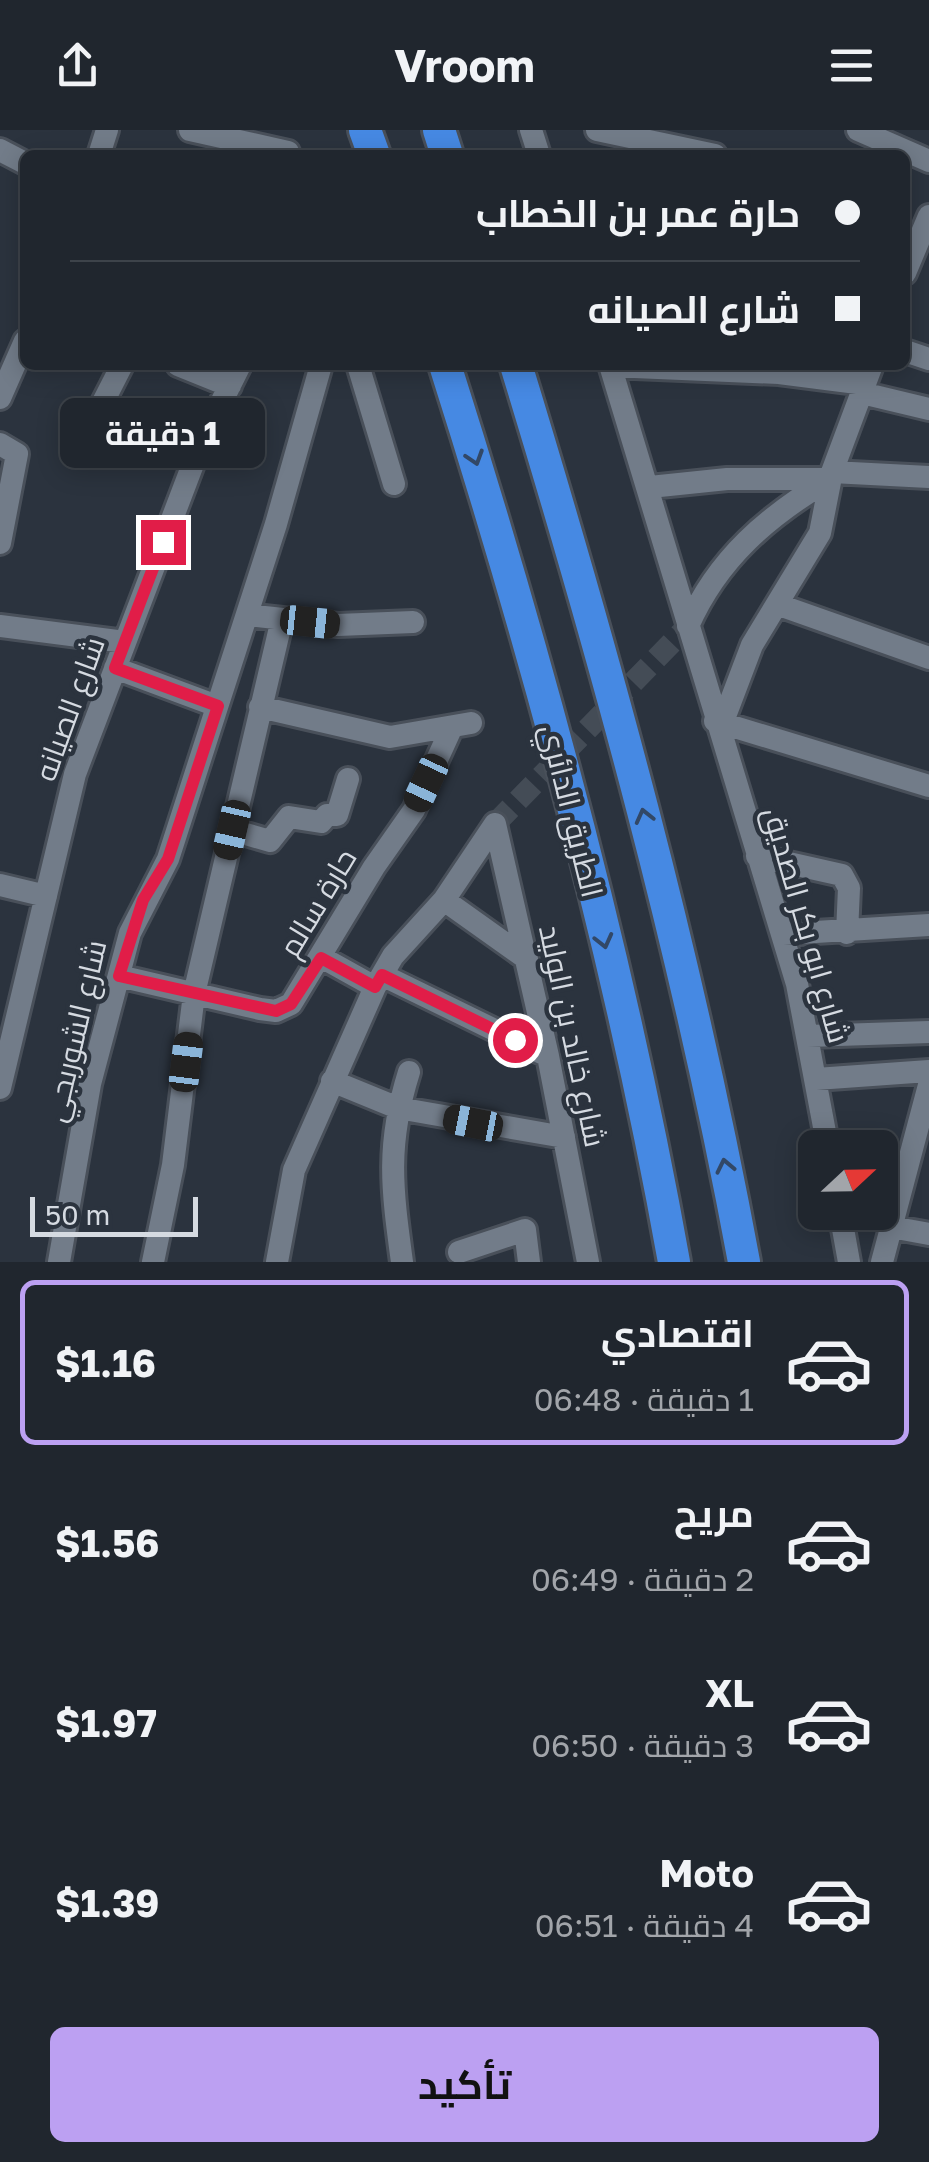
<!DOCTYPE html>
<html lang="ar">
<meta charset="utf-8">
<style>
:root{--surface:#20262e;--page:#2d323a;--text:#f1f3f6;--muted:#a2a5aa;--line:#3d434a;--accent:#bca0f2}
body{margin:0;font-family:"Golos Text",Cairo,sans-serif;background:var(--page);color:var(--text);direction:rtl;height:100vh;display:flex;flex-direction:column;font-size:38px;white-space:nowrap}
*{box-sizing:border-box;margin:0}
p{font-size:32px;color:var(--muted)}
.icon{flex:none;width:55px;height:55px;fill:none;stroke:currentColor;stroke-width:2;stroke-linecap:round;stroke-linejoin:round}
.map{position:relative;height:1132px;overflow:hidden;direction:ltr}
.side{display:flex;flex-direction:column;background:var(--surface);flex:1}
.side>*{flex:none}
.top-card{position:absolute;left:20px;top:20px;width:890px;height:220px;border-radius:15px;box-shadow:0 5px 25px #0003,0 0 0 2px var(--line);direction:rtl;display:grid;align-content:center;height:220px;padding:0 50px;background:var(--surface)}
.needle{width:65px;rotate:68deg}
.tools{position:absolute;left:798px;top:1000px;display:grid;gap:20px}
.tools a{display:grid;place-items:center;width:100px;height:100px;border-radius:15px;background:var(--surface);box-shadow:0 5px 25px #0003,0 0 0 2px var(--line);font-size:50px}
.scale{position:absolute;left:30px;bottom:25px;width:168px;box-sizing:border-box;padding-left:10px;border:5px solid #d5dae1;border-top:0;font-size:28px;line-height:35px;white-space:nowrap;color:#d5dae1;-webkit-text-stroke:8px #2b333e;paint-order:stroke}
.end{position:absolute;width:45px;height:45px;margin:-22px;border:12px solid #e11d48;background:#fff;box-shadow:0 0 0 5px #fff}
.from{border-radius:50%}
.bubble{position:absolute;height:70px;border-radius:15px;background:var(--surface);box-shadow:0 5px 25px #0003,0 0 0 2px var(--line);font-size:32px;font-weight:700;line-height:70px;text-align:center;direction:rtl}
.car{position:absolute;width:30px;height:60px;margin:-30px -15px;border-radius:12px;box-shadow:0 0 8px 2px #0007;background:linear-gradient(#222 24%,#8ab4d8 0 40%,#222 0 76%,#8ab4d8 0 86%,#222 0)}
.top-card b{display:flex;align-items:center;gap:35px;height:95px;font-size:38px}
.top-card b+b{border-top:2px solid var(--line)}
.top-card i{width:25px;height:25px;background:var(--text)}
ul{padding:18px 0 0;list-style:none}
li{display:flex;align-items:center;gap:30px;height:165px;margin:0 20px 15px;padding:0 30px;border:5px solid transparent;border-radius:15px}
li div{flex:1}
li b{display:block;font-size:38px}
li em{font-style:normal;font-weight:700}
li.active{border-color:var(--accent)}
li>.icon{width:90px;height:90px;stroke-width:1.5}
.action{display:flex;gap:20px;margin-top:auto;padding:20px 50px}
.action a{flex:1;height:115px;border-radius:15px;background:var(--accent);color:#111;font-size:40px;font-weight:700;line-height:115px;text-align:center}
header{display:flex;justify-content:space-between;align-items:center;height:130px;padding:0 50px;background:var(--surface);font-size:45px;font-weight:700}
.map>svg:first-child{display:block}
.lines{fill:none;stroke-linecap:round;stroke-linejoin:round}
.minor-tunnel{stroke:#444c56;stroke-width:22;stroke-dasharray:22 11;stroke-linecap:butt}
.minor-casing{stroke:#49505a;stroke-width:28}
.highway-casing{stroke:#49505a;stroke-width:38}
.minor{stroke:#727c89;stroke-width:22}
.highway{stroke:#4689e3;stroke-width:32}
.oneway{stroke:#324867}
.route{stroke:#e11d48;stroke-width:12}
.labels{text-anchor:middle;stroke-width:9;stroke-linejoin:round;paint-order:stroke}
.street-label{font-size:30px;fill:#d5dae1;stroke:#2b333e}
</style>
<header><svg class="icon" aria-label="menu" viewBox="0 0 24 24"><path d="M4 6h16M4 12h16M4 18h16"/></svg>Vroom<svg class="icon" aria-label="share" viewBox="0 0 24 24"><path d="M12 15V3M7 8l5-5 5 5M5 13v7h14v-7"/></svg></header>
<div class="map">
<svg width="929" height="1132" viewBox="0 0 929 1132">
<rect width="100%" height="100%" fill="#2b333e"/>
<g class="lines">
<!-- minor-tunnel -->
<path class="minor-tunnel" d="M495 694 688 496"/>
<defs>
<path id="minor" d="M190 0 288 22
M531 0 539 25
M597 0 715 25
M858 0 929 31
M0 20 25 33
M99 25 107 0
M905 143 929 86
M905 221 929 229
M178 235 230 256
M358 235 394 354
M610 235 797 854 828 1018
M611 236 779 243 865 254
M862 263 929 279
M0 268 25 211
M0 314 17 324 0 413
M76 325 122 235
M832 342 929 347
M650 357 727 349H827
M779 475 929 528
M247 485 338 495 413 492
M0 496 125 512
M688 496C718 428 768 386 830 349
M115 538 217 576
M260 577 390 607 471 593
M715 591 929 656
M722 594 752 515 820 403 832 342 872 235
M495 694 548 926 588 1132
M232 700 270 711 289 687 321 692 327 685H337L348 649
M757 726 842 745 849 758 847 803
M0 755 46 766
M444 770 527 829
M783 804 929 795
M321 827 375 857
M382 845 548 926
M119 846 260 879 276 881 291 874 374 737 414 680 451 599
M808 906 929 902
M816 949 929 941
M332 951 398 978 564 1007
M0 958 75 644 201 313 240 235
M840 1082 849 1132
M891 1097 929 1104
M459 1122 525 1100 529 1132
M59 1132 90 954 130 803 168 729 276 394 321 235
M153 1132 173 1035 194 864 282 489
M277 1132 294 1040 375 857 393 826 444 770 495 694
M402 1132C392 1058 386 1015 409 942
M882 1132 929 955"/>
<path id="highway" d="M365 0 374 25
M439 0 447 25
M445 235C538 528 620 829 674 1132
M516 235C606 530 688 828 744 1132"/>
</defs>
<!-- minor casing -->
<use href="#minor" class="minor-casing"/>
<!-- highway casing -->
<use href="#highway" class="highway-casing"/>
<!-- minor -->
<use href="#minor" class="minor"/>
<!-- highway -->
<use href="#highway" class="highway"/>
</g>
<!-- one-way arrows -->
<defs><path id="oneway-chevron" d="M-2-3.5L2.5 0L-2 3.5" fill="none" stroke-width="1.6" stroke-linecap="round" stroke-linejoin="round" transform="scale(2.5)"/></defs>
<g class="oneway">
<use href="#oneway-chevron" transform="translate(475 328) rotate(72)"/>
<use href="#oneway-chevron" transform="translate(644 686) rotate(-104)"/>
<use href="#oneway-chevron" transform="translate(604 811) rotate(76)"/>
<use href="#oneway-chevron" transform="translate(725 1036) rotate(-102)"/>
</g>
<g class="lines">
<!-- route -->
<path class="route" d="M163 412 115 538 218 576 168 729 143 770 119 846 276 881 291 874 321 828 375 857 382 845 515 910"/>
</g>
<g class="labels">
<!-- street labels -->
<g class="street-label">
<text transform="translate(70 579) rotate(-70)" y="10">شارع الصيانه</text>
<text transform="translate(571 681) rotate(76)" y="10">الطريق الدائري</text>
<text transform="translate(318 773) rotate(-59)" y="10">حارة سالم</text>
<text transform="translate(806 795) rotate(74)" y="10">شارع ابو بكر الصديق</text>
<text transform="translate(76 901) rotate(-77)" y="10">شارع الشوربجي</text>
<text transform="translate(572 906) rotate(78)" y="10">شارع خالد بن الوليد</text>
</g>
</g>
</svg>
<div class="tools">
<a><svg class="needle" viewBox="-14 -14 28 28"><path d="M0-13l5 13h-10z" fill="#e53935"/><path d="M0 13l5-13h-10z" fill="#a2a5aa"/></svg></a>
</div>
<div class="scale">50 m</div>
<i class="end from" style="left:515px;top:910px"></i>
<i class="end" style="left:163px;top:412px"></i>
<div class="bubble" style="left:60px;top:268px;width:205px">1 دقيقة</div>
<i class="car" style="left:310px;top:492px;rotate:96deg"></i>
<i class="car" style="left:426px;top:653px;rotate:205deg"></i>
<i class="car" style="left:232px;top:700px;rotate:193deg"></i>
<i class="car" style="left:186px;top:932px;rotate:7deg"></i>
<i class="car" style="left:473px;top:993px;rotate:281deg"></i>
<div class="top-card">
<b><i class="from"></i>حارة عمر بن الخطاب</b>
<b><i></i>شارع الصيانه</b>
</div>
</div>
<section class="side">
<ul>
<li class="active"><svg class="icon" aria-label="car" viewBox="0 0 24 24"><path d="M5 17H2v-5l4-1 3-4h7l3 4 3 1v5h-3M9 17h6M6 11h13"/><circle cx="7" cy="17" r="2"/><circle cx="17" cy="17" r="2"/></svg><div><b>اقتصادي</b><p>1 دقيقة · 06:48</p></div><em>$1.16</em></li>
<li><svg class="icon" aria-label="car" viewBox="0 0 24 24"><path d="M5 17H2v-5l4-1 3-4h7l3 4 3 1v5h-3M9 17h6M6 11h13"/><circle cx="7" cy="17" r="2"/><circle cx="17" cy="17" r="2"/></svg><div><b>مريح</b><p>2 دقيقة · 06:49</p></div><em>$1.56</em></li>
<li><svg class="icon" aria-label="car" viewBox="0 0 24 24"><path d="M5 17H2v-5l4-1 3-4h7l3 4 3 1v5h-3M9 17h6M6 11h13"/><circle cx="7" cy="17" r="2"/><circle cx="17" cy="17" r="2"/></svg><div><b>XL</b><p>3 دقيقة · 06:50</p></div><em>$1.97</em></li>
<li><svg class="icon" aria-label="car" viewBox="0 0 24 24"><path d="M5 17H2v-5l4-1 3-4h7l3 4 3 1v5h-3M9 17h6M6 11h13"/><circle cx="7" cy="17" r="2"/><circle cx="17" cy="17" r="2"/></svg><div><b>Moto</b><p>4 دقيقة · 06:51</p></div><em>$1.39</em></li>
</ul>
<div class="action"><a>تأكيد</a></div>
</section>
